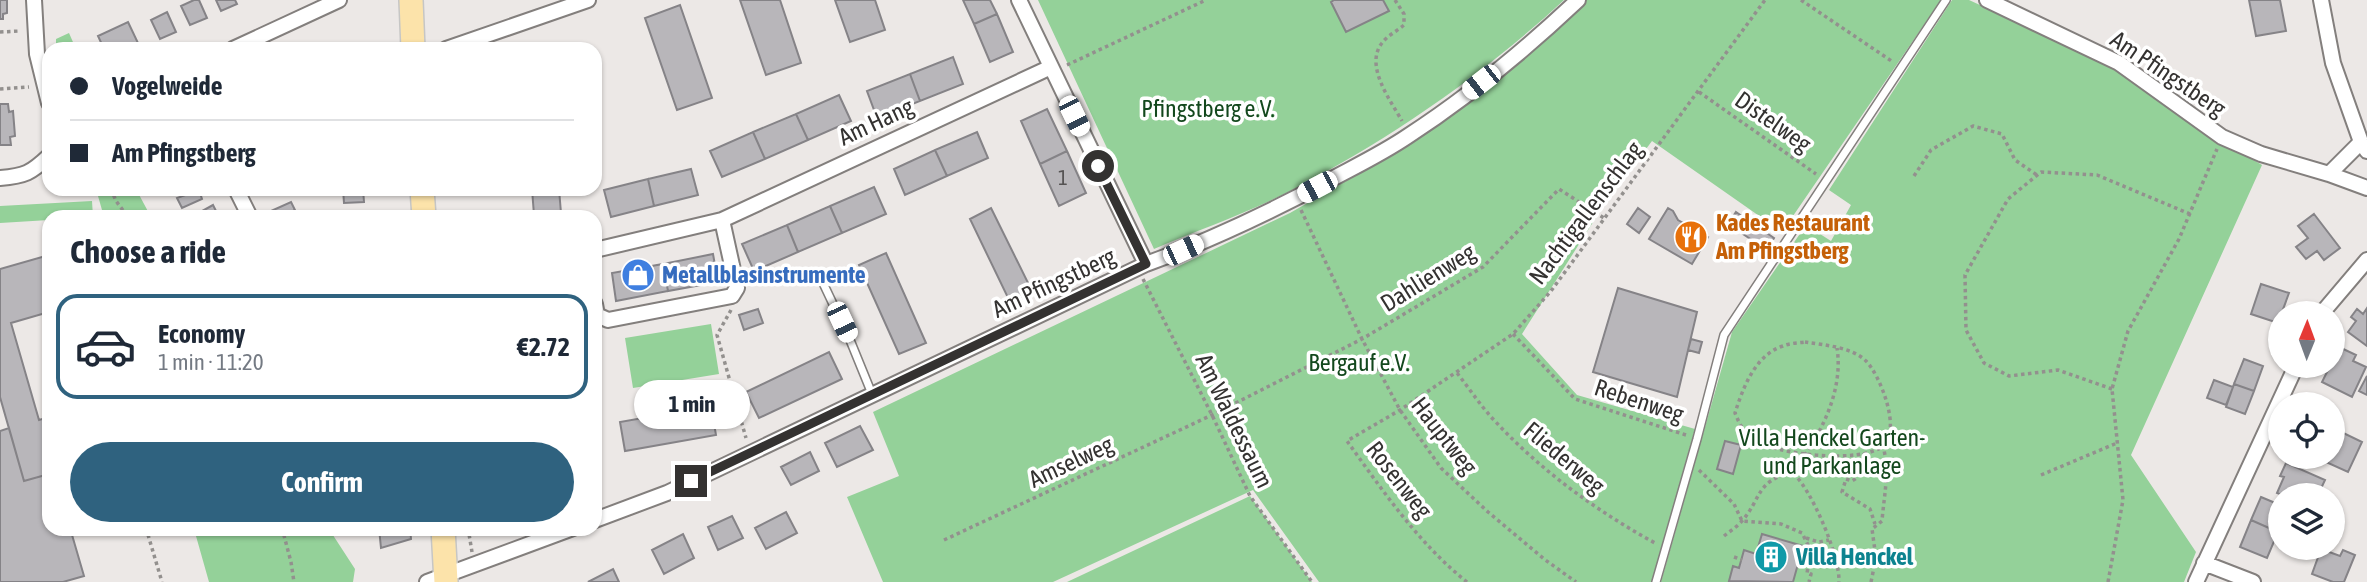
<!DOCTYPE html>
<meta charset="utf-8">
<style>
:root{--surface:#fff;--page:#f6f6f7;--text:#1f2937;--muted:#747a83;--line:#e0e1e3;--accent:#2f627f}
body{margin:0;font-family:"Asap Condensed",sans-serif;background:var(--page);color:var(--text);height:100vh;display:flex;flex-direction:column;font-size:26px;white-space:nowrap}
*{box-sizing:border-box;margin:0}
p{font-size:23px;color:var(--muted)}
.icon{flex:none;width:38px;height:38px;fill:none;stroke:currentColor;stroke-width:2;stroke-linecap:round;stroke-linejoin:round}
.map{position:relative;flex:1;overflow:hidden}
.details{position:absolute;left:42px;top:210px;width:560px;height:326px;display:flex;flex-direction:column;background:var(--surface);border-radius:21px;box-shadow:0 2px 5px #0004}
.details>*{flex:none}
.top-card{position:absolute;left:42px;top:42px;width:560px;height:154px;border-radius:21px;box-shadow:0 2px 5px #0004;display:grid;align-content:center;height:154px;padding:0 28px;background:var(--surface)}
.needle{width:46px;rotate:1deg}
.buttons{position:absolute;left:2268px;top:301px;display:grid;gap:14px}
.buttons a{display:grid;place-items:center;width:77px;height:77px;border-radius:50%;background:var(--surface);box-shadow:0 2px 5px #0004;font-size:35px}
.end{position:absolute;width:32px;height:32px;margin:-16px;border:9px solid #343231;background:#fff;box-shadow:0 0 0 4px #fff}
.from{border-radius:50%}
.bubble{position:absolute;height:49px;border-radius:24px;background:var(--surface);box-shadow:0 2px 5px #0004;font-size:23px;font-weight:700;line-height:49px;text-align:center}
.car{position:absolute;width:21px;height:42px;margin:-21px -10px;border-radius:9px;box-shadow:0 0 5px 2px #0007;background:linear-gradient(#fff 24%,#345 0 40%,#fff 0 76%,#345 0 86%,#fff 0)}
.top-card b{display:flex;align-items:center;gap:24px;height:66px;font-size:26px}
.top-card b+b{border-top:2px solid var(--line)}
.top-card i{width:18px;height:18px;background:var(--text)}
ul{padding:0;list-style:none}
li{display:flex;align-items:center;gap:21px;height:105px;margin:0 14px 10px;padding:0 14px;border:4px solid transparent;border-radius:21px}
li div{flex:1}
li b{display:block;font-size:26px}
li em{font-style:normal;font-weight:700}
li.current{border-color:var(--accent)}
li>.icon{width:63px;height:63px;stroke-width:1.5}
h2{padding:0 28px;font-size:32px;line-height:84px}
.action{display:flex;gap:14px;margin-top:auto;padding:14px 28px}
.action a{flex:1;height:80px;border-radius:42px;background:var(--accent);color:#fff;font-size:28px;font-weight:700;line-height:80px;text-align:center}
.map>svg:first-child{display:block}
.green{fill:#94d199}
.building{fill:#b8b6ba;stroke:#858387;stroke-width:2}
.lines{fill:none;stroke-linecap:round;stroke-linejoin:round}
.lane-casing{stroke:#837f7d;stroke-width:10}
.street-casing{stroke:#837f7d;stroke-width:18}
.primary-casing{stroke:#c6c6c5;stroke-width:26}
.path{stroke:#93908e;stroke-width:3.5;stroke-dasharray:3.5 3.5;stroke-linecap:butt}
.lane{stroke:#fff;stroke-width:7}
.street{stroke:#fff;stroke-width:14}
.primary{stroke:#fce3aa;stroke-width:23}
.route{stroke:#343231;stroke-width:9}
.labels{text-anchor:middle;stroke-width:7;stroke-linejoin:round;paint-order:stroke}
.number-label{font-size:21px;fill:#555353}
.street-label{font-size:24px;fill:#343231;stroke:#fff}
.park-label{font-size:24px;fill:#13481d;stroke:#fff}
.food-label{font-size:24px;font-weight:bold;fill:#c56008;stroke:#fff;text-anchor:start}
.shop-label{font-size:24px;font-weight:bold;fill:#366cbe;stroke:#fff;text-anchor:start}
.culture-label{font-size:24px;font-weight:bold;fill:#0d838f;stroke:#fff;text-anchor:start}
</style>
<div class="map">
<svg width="2367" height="582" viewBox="0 0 2367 582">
<rect width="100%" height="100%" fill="#ece8e6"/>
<!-- green -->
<path class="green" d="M1038 0H1564C1483 75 1390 139 1292 190 1248 213 1200 229 1154 249Z
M1585 0H1941L1782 232 1652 141 1602 208 1522 334 1577 395 1695 429 1652 582H1319L1253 490 1053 582H883L847 497 899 476 873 412 1290 213 1414 142 1537 46Z
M1952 0H1969L2118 68 2218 139 2262 165 2131 455 2196 552 2184 582H1661L1732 332 1806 225 1831 241 1851 205 1829 190Z
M69 33 76 49H56V39Z
M96 189H136L151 217H104Z
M92 201 93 217H49V220L0 223V206Z
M711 324 719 374 633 388 625 338Z
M1250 496 1312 582H1067Z
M194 529H329L355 569 353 582H209Z"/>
<!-- building -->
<path class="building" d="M0 0H7V13L3 14V19H0Z
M194 0H199L207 18 190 25 181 6Z
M216 0H235L237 4 221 11Z
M740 0H780L801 63 766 75Z
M835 0H875L885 30 850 42Z
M963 0H990L997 14 974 24Z
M1334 0H1383L1389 11 1346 32 1331 2Z
M2249 0H2280L2286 31 2256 36Z
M680 5 712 98 677 110 645 18Z
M167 12 176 32 160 39 151 20Z
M997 14 1013 52 990 62 974 24Z
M128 22 138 43 128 49H104L98 36Z
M953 57 963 84 920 101 910 74Z
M910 74 920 101 877 118 867 91Z
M839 95 851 121 808 140 796 114Z
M0 104H8L9 112 13 111 15 136 10 137 11 145H0Z
M1047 109 1067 151 1040 164 1021 121Z
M796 114 808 140 765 159 753 132Z
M753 132 765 159 722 177 710 151Z
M977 132 988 158 947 176 935 150Z
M935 150 947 176 905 195 894 169Z
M1067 151 1086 193 1059 206 1040 164Z
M691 169 698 195 654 206 648 179Z
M648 179 654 206 611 217 604 190Z
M874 187 886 214 842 233 830 206Z
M343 189H363L364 202 344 203Z
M532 189H559L561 213 534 215Z
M199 190 202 199 182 208 177 198Z
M291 202 295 210 281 217H274L271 211Z
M213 205 219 217H193V216Z
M830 206 842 233 798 252 787 225Z
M991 208 1033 293 1011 304 970 219Z
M1638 208 1650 217 1639 233 1627 224Z
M1668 208 1673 211 1678 220 1708 237 1692 264 1649 239Z
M295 210 299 217 302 215 303 217H281Z
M1736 212 1774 238 1767 250 1728 224Z
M2314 214 2340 248 2324 260 2317 251 2306 259 2296 247 2308 238 2298 226Z
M787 225 798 252 754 271 742 244Z
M886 253 926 343 899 354 859 265Z
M713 254 718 282 668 291 663 264Z
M49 255V312L11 323 39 420 49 417V474L24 481 0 397V269Z
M663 264 668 291 616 301 612 273Z
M2261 284 2289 293 2278 323 2251 314Z
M1618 288 1697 312 1677 397 1593 372Z
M2367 308V346L2348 332 2356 321 2351 317 2357 309 2363 314Z
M758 309 763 323 744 330 739 315Z
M1691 339 1702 342 1699 353 1688 350Z
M2339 347 2356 355 2353 361 2366 367 2352 397 2322 382 2330 366H2333V359Z
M829 352 842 379 759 418 746 392Z
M2244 359 2263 366 2254 391 2234 384Z
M2367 376V395L2359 391Z
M2214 380 2233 387 2226 405 2207 398Z
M2234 384 2254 391 2245 414 2226 407Z
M711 406 716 435 625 451 620 422Z
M860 426 873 450 837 467 825 443Z
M9 428 24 481 49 474V528H70L84 576 63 582H0V431Z
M2333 428 2362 442 2348 472 2315 457H2333Z
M1725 441 1741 445 1733 474 1717 469Z
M810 452 819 471 791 485 781 467Z
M2286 463 2325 480 2318 495 2313 493 2312 495H2282L2277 493 2284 477 2280 476Z
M2261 497 2280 505V527L2278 532 2251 520Z
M786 512 797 533 766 549 755 528Z
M732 516 743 538 718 550 708 527Z
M2251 520 2278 532 2267 558 2240 547Z
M379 528H410L411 539 381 548Z
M683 534 694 558 664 574 652 550Z
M1762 534 1803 546 1793 582 1729 581 1733 566 1739 568 1744 550 1756 554Z
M2321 549 2340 556 2343 550 2355 555 2344 582H2333L2312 574Z
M613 569 619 582H588Z"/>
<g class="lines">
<defs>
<path id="lane" d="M824 285 850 340 872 394
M1656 582 1697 439 1724 335 1946 0"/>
<path id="street" d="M34 0 37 54 49 103
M1019 0 1146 264
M1987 0 2119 63 2222 137 2261 154 2329 174 2367 188
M2321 0 2333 63 2361 142 2367 151
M233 49 339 0
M446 49 588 0
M2329 174 2361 142
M0 178C25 176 31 173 49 156
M236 189 250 217
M595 250 722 220 1051 67
M595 304 597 315 608 320 732 296 737 288 722 220
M2322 313 2367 260
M595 520 667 493 1146 264C1209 241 1270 212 1330 180 1356 166 1383 153 1408 136 1468 97 1526 49 1578 0
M2204 563 2253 582
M427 582 573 528
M2196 582 2296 366"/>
<path id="primary" d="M411 0 413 49
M422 189 424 217
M443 528 446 582"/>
</defs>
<!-- lane casing -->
<use href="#lane" class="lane-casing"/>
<!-- street casing -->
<use href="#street" class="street-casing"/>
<!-- primary casing -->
<use href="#primary" class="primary-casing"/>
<!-- path -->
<path class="path" d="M1395 0 1404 14V25C1397 31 1387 36 1382 43 1364 66 1391 101 1402 121
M1801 0 1893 62
M0 32 20 31
M1067 65 1206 0
M0 89 29 87
M1699 92 1816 174
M1914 176 1931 150 1973 126 2002 134 2015 160 2037 175
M111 189 116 201 128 217
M1301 210 1362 339 1400 410 1441 468 1488 512 1544 559 1576 582
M1143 279 1212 415 1250 496 1312 582
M731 310 717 335 746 438
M1513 334 1575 399 1689 436
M1805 342C1824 345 1852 347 1866 361 1880 375 1902 430 1883 446 1861 464 1775 455 1753 439 1744 433 1739 423 1735 413 1743 388 1755 355 1783 346 1790 343 1798 343 1805 342Z
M1457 373C1469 388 1480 405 1493 419 1540 470 1595 510 1655 543
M2112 389 2058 370 2009 376 1984 363 1966 330 1965 275 2008 199 2041 172 2097 175 2190 214
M1864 453C1864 465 1863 475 1852 481L1846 479 1842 492 1870 509 1875 524
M1699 470 1734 504 1742 521 1781 524 1802 533 1811 551 1807 573 1811 574 1809 582
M1792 472C1819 439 1844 392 1837 348
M2041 475 2117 443
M146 528 162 582
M282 528 291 562 294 582
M468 528 472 552
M72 533 88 528
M1724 536C1730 531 1737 527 1742 521 1762 498 1755 482 1792 472 1811 488 1840 556 1839 582
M1806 538 1819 542 1829 540
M944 540 1212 415 1362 339 1483 267 1559 189 1604 218
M1734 557 1742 560
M1467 582C1419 544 1383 491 1347 441L1400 410 1513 334 1551 291 1765 0
M1871 582 1876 558 1872 529 1882 521C1884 495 1890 472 1883 446
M2108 582 2123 500 2112 389 2128 331 2179 239 2217 149"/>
<!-- lane -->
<use href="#lane" class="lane"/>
<!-- street -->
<use href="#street" class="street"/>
<!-- primary -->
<use href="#primary" class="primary"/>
</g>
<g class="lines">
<!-- route -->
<path class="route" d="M691 481 1146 264 1098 166"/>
</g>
<!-- icons -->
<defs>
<symbol id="restaurant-disc" viewBox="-11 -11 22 22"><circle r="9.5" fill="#e8710a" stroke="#fff"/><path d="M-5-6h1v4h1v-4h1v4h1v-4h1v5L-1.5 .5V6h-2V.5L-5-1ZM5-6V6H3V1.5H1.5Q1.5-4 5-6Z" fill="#fff"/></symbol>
<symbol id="shop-disc" viewBox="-11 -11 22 22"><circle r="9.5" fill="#3f7fe0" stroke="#fff"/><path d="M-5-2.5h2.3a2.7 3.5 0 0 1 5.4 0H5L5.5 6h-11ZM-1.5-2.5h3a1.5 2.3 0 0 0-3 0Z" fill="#fff"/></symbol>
<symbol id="building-disc" viewBox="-11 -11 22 22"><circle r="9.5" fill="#0f9aa8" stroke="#fff"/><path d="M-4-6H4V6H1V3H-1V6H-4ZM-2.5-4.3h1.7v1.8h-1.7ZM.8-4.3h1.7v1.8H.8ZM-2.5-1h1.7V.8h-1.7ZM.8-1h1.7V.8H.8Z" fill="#fff"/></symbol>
</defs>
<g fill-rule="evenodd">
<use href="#restaurant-disc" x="1672" y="218" width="38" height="38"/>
<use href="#shop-disc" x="619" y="256" width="38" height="38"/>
<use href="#building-disc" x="1752" y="538" width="38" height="38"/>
</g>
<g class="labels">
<!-- number labels -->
<g class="number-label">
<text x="1063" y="185">1</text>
</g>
<!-- street labels -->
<g class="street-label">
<text transform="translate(2168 74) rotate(34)" y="8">Am Pfingstberg</text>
<text transform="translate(876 122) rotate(-25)" y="8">Am Hang</text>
<text transform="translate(1773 122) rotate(35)" y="8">Distelweg</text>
<text transform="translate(1586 213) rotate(-53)" y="8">Nachtigallenschlag</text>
<text transform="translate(1428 278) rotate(-32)" y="8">Dahlienweg</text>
<text transform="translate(1054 283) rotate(-25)" y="8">Am Pfingstberg</text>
<text transform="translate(1639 401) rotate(18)" y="8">Rebenweg</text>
<text transform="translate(1234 421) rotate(64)" y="8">Am Waldessaum</text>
<text transform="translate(1444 436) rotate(52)" y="8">Hauptweg</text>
<text transform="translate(1564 458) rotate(40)" y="8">Fliederweg</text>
<text transform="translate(1071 462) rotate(-25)" y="8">Amselweg</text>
<text transform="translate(1399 480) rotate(52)" y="8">Rosenweg</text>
</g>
<!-- park labels -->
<g class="park-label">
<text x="1208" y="117">Pfingstberg e.V.</text>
<text x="1359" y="371">Bergauf e.V.</text>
<text x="1832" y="446">Villa Henckel Garten-<tspan x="1832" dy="28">und Parkanlage</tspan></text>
</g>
<!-- food labels -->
<g class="food-label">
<text x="1716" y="231">Kades Restaurant<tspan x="1716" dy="28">Am Pfingstberg</tspan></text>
</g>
<!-- shop labels -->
<g class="shop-label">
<text x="662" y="283">Metallblasinstrumente</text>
</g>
<!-- culture labels -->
<g class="culture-label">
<text x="1796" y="565">Villa Henckel</text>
</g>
</g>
</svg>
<div class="buttons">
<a><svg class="needle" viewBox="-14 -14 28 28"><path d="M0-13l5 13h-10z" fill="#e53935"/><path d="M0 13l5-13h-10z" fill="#747a83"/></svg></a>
<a><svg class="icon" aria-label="locate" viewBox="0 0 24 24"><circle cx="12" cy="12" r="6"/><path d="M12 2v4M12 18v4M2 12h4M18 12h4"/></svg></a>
<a><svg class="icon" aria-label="layers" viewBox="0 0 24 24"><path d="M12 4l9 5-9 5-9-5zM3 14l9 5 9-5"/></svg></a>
</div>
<i class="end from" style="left:1098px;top:166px"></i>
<i class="end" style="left:691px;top:481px"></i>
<div class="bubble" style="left:634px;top:380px;width:116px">1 min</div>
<i class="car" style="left:1481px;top:82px;rotate:232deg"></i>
<i class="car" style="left:1074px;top:116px;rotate:154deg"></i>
<i class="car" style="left:1317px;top:187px;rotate:242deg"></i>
<i class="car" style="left:1183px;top:250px;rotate:65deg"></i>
<i class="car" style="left:842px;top:322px;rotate:155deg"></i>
<div class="top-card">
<b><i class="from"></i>Vogelweide</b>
<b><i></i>Am Pfingstberg</b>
</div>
<section class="details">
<h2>Choose a ride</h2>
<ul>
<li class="current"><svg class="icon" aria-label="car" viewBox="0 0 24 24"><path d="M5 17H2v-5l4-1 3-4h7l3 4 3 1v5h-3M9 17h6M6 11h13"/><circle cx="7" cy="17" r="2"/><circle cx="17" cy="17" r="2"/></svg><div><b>Economy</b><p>1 min · 11:20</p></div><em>€2.72</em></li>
</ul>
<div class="action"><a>Confirm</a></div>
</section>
</div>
